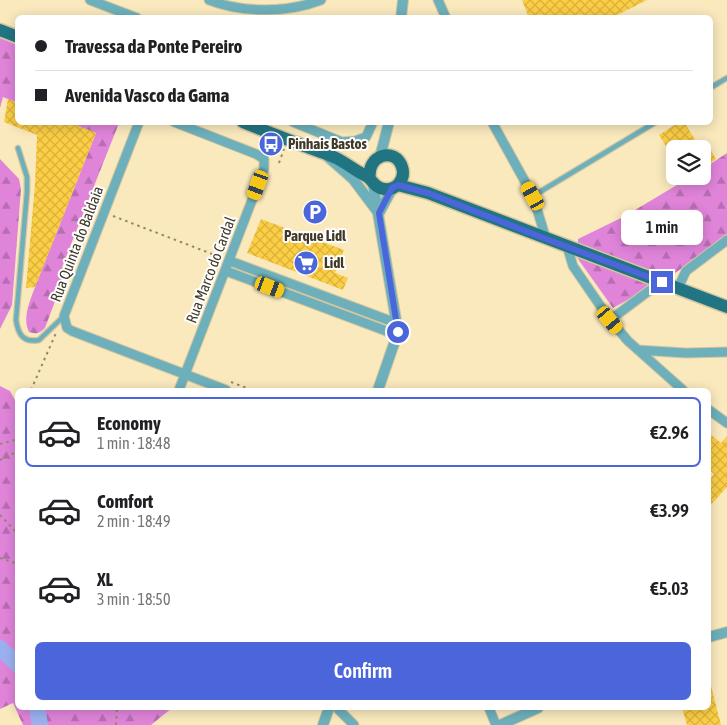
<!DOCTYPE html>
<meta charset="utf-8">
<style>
:root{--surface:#fff;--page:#f2f2f2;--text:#202124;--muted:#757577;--line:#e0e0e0;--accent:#4b66da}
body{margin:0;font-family:"Asap Condensed",sans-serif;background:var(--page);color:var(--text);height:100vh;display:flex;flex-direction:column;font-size:19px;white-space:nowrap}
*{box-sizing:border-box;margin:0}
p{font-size:16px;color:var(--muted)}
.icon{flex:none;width:28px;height:28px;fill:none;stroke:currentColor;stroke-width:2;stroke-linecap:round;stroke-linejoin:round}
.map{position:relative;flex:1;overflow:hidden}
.details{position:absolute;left:15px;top:388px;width:696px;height:322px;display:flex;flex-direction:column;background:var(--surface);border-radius:8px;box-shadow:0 2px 12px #0003}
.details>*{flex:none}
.hud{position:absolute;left:15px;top:15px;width:698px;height:110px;border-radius:8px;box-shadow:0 2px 12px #0003;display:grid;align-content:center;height:110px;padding:0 20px;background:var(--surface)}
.fabs{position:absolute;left:666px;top:140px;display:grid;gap:10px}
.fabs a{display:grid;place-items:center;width:45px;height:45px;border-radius:8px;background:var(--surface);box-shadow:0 2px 12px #0003;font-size:25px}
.end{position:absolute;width:22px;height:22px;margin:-11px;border:6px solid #4b66da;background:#fff;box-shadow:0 0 0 2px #fff}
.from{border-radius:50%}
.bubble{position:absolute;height:35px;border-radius:8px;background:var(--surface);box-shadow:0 2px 12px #0003;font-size:16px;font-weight:600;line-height:35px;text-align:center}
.car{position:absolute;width:15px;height:30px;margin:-15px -8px;border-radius:6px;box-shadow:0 0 4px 1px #0007;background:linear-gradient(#f5c518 24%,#345 0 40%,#f5c518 0 76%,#345 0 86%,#f5c518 0)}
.hud b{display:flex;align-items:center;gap:18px;height:48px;font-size:19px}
.hud b+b{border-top:1px solid var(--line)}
.hud i{width:12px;height:12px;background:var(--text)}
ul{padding:9px 0 0;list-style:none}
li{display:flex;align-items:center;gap:15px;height:70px;margin:0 10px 8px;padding:0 10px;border:2px solid transparent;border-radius:8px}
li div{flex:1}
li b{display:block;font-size:19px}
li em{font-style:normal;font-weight:600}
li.active{border-color:var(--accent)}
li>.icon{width:45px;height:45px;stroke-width:1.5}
.cta{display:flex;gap:10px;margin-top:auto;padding:10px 20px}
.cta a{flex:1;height:58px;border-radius:8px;background:var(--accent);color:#fff;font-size:20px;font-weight:600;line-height:58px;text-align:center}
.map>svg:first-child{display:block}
.forest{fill:url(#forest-firs)}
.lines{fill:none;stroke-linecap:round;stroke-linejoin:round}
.river{stroke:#9bb1ef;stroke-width:16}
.building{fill:url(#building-cross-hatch)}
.service-casing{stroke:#d5c69f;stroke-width:7}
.minor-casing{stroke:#d5c69f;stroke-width:11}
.tertiary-casing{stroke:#d5c69f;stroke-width:12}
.primary-casing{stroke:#d5c69f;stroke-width:15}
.path{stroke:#94886b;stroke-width:2;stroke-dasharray:2.5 4;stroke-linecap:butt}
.service{stroke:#6db0bb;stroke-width:4.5}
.minor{stroke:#6db0bb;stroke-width:9}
.tertiary{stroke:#6db0bb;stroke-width:10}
.primary{stroke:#217582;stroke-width:12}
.route{stroke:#4b66da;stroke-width:6}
.labels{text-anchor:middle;stroke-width:4;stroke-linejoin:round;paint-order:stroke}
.poi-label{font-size:15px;font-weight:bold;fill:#403928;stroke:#fff;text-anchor:start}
.street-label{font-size:15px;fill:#403928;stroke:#fff}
</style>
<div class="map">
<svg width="727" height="725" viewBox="0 0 727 725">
<defs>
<pattern id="forest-firs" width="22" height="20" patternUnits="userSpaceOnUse" patternTransform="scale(1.25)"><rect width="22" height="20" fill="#e084da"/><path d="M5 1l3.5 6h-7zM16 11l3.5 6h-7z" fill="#b76db1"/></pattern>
<pattern id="building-cross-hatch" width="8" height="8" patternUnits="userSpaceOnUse" patternTransform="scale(1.25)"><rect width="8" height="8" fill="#fcce45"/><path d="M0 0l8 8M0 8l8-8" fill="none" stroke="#d9b23c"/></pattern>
</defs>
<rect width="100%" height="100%" fill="#fae9bd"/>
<!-- forest -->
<path class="forest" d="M0 38 17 45 18 103 3 97 0 108Z
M69 123H119L62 267 67 269 45 328C39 334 36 334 29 332 22 318 30 301 35 287L96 133Z
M727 153V234L674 274 613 308 578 259V239L625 216 692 176H702L703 169Z
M0 159 19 179 21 189 12 305 0 329Z
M0 386 10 391 17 404 18 708H172L151 725H23L13 703 0 709Z"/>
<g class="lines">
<!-- river -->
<path class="river" d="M0 648 18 665
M37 708 40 725"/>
</g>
<!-- building -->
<path class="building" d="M522 0H647L611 18H529Z
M8 99 18 103V122H69L96 133 35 287 26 288 35 184 37 135 4 122Z
M679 122H684L701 149H675V161L659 135Z
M708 146 716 159 702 168V149Z
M261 219 344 250 335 273 348 278 343 290 247 253Z
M709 433 721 443 727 436V487L709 507V480L714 474 709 470Z
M709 686H711L721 725H687L682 708H709Z"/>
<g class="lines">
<defs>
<path id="service" d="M710 88 727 78
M18 148 27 177V192L16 320C18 334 23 343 39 340L63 317
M533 196 656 122"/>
<path id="minor" d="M90 0 137 18
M209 0C243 13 287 13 321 0
M438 0 446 18
M139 122 64 316 67 328 72 331 226 390
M174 122 256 154 264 159V169L179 390
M293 122 342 142 355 141 366 137 373 122
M492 122 533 196 546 239
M567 246 573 266 610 320 628 341 683 390
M230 261 396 323
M226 271 397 335
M678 288 686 271 727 240
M610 320 662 281
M638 350 686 353 727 352
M709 410 727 423
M337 708 354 725
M489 708 496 725"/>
<path id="tertiary" d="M401 18 403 0
M328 157 353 179 377 211
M380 157 389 122
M373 184 398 332 378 390
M379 213 392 189
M709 637 727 632
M323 725 329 708
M500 725 538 708"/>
<path id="primary" d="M0 30 18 37
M243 122C264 131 286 139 307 147 317 151 327 154 336 158 344 162 352 168 359 172 362 174 367 176 369 178 374 183 376 188 384 189 396 191 406 179 402 167 395 146 366 155 370 179
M398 185 428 193 727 307"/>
</defs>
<!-- service casing -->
<use href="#service" class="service-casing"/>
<!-- minor casing -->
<use href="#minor" class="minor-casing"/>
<!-- tertiary casing -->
<use href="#tertiary" class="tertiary-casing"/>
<!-- primary casing -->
<use href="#primary" class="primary-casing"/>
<!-- path -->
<path class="path" d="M279 163 284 149
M113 216 220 257
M231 382 252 390
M31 390 56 333
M0 444 18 439
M0 460 18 451
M0 515 18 534
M0 558 18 564
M116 725 117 708"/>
<!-- service -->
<use href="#service" class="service"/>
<!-- minor -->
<use href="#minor" class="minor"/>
<!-- tertiary -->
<use href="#tertiary" class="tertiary"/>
<!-- primary -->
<use href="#primary" class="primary"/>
</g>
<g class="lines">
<!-- route -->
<path class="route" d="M398 332 379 213 392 188 398 185 428 193 546 239 662 282"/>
</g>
<!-- icons -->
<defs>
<symbol id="bus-disc" viewBox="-11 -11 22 22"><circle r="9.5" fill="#4b66da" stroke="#fff"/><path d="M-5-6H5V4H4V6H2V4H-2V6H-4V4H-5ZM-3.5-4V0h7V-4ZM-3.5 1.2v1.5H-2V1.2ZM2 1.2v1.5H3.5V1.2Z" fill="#fff"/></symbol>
<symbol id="parking-disc" viewBox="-11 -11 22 22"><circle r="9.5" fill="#4b66da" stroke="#fff"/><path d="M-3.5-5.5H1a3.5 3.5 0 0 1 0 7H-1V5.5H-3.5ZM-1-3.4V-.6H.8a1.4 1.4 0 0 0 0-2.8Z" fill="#fff"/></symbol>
<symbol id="supermarket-disc" viewBox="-11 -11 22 22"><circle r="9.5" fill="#4b66da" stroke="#fff"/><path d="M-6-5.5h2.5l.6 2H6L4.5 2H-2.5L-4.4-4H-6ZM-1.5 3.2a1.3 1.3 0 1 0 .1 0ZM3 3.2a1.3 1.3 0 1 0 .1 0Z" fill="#fff"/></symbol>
</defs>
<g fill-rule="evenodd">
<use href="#bus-disc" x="257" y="130" width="28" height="28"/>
<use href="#parking-disc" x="301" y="198" width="28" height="28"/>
<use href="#supermarket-disc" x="292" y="249" width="28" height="28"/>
</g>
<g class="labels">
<!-- poi labels -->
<g class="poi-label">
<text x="288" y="149">Pinhais Bastos</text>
<text x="315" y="241" text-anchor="middle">Parque Lidl</text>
<text x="324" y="268">Lidl</text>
</g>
<!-- street labels -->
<g class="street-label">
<text transform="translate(77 244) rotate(-69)" y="5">Rua Quinta do Baldaia</text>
<text transform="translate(211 270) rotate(-69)" y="5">Rua Marco do Cardal</text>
</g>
</g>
</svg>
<div class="fabs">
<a><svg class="icon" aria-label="layers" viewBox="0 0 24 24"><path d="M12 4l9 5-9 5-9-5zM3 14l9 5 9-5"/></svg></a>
</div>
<i class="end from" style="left:398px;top:332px"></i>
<i class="end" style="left:662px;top:282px"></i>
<div class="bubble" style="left:621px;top:210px;width:82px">1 min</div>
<i class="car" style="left:258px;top:185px;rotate:200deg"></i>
<i class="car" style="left:533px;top:196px;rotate:331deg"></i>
<i class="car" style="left:270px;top:287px;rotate:111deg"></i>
<i class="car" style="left:610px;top:320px;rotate:140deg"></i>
<div class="hud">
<b><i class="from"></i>Travessa da Ponte Pereiro</b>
<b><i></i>Avenida Vasco da Gama</b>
</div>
<section class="details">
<ul>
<li class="active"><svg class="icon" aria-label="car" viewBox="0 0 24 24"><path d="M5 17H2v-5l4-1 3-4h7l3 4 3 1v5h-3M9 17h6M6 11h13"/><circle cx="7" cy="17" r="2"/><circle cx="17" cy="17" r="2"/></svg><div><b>Economy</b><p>1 min · 18:48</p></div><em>€2.96</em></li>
<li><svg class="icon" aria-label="car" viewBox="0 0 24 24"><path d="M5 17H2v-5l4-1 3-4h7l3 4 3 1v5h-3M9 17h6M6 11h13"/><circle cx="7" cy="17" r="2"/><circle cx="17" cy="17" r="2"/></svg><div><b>Comfort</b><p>2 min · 18:49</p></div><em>€3.99</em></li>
<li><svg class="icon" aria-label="car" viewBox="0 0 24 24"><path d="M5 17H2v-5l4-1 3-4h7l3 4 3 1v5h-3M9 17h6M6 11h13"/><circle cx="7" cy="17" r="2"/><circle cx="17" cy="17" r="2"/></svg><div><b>XL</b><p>3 min · 18:50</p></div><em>€5.03</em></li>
</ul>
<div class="cta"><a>Confirm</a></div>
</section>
</div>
